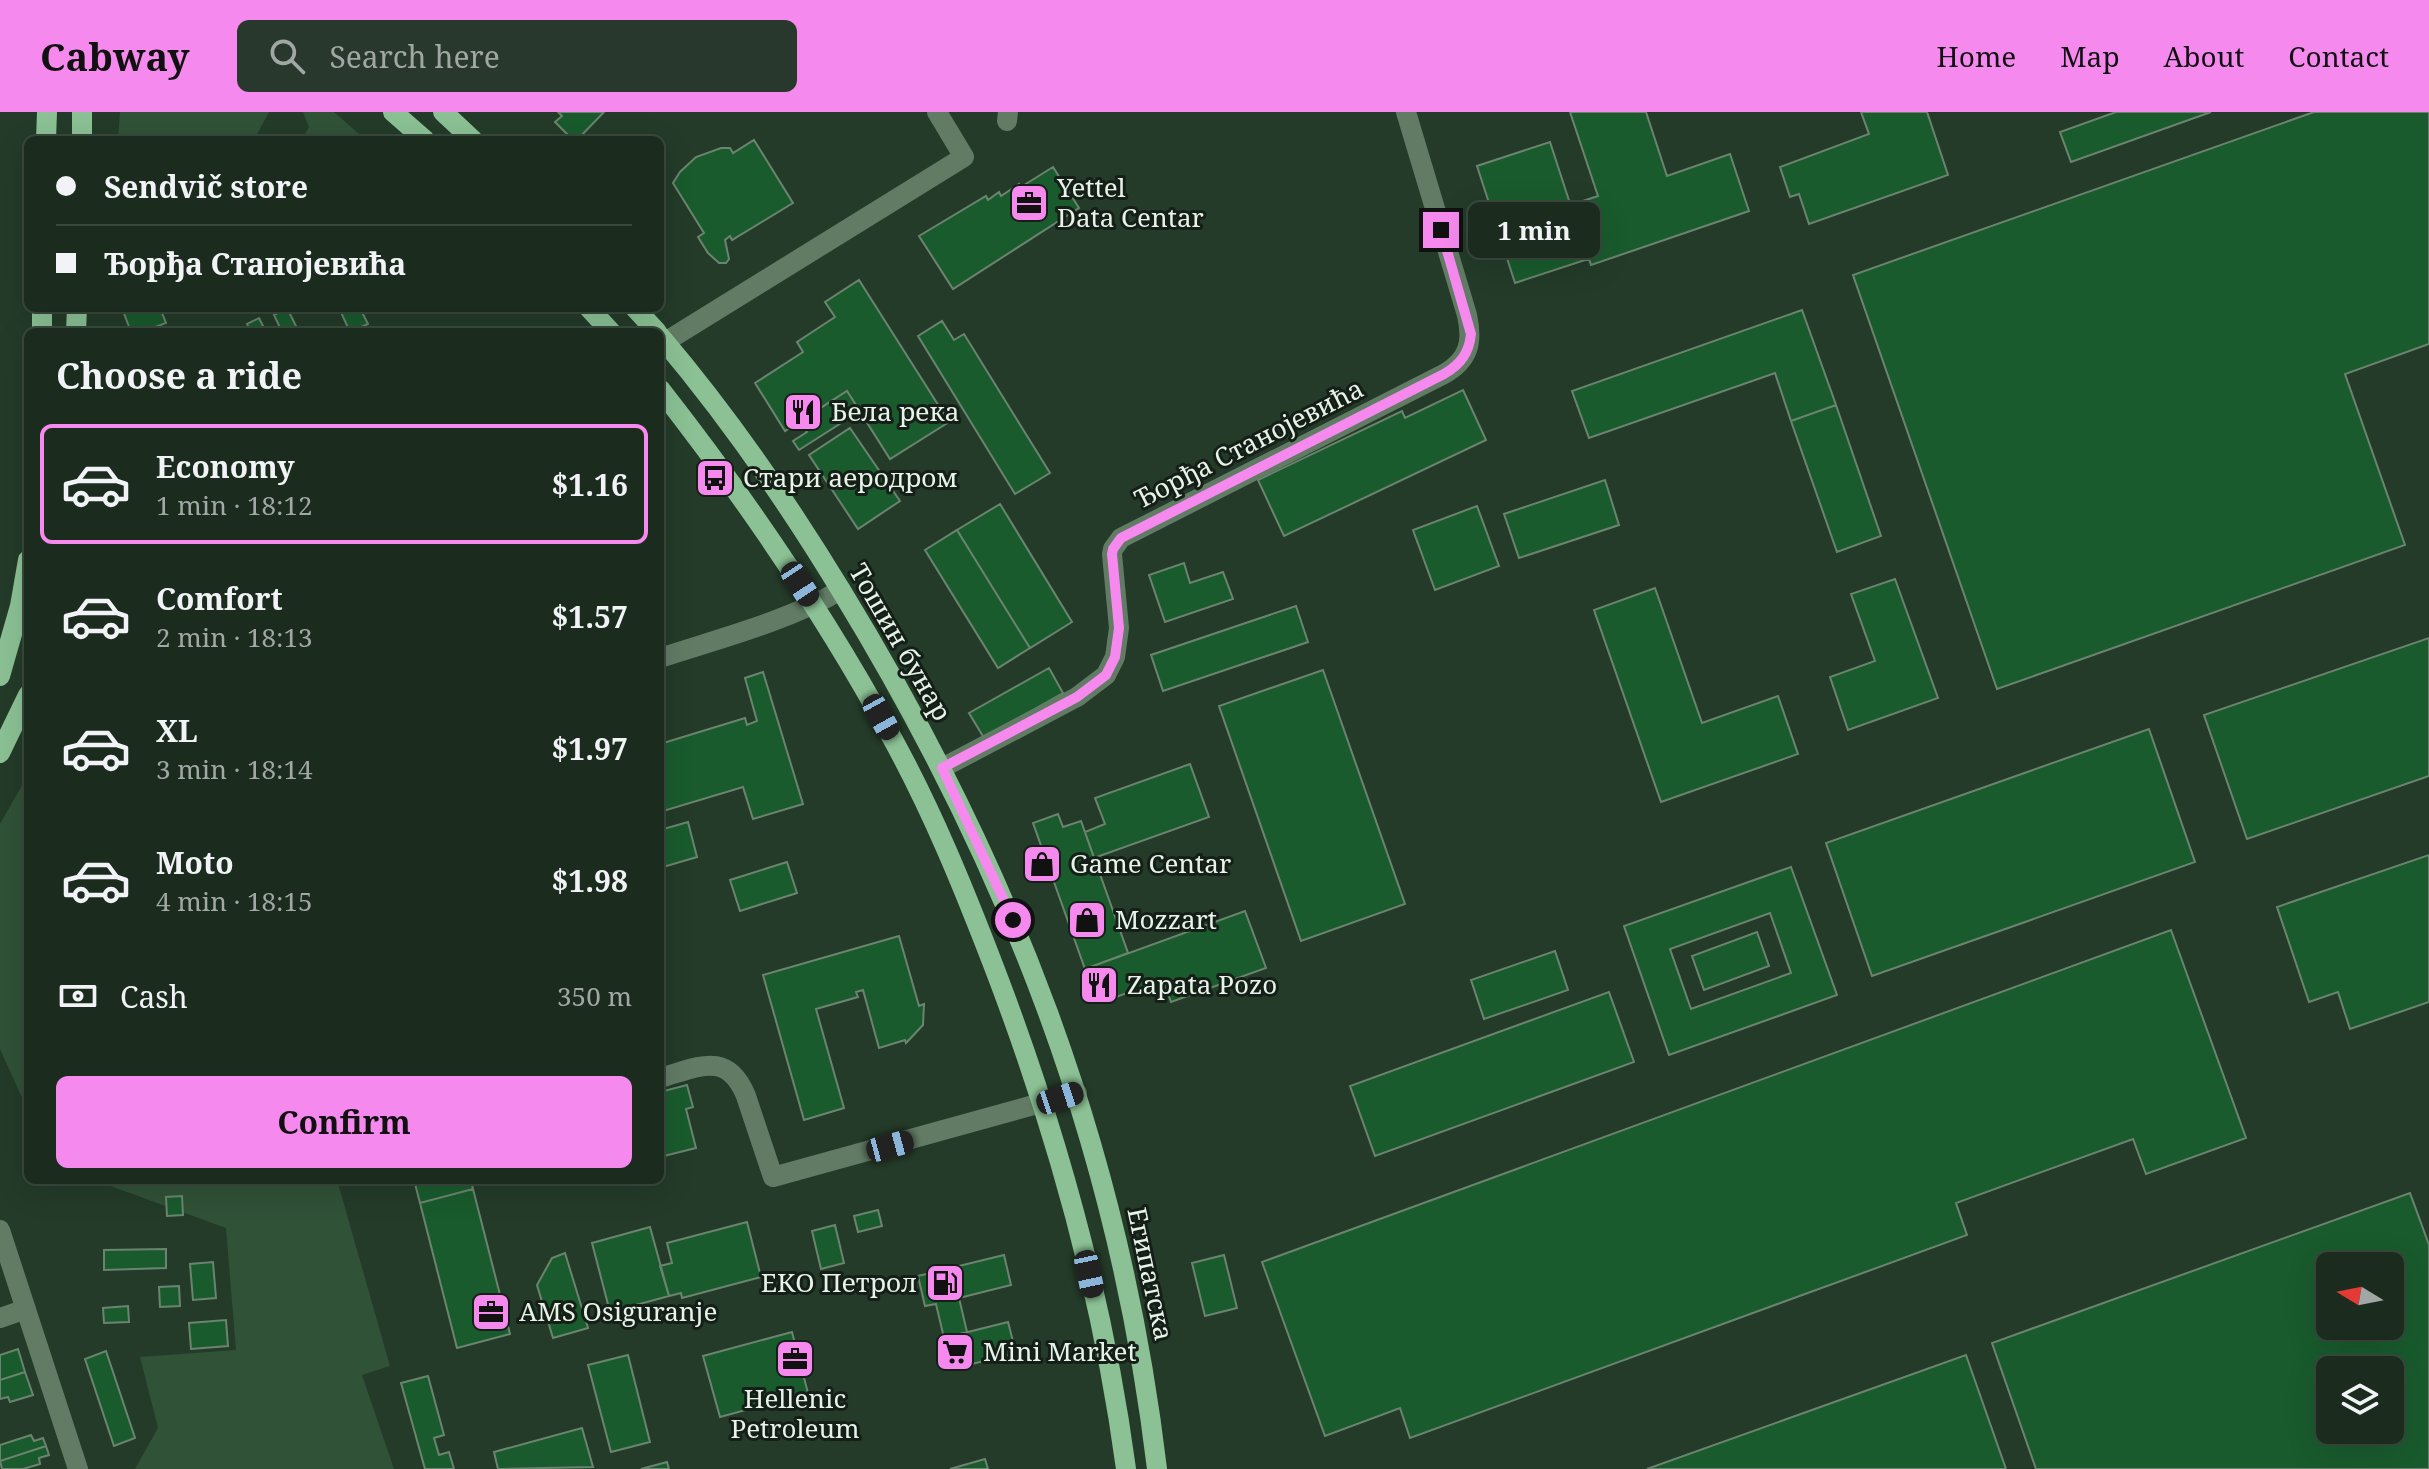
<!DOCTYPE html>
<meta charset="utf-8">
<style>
:root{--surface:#1b2c1f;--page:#28382c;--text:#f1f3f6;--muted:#a0a7a4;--line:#39483d;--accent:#f589ee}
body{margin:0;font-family:"Noto Serif",serif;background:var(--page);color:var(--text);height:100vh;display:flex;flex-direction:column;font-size:30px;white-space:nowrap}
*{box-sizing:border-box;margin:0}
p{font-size:26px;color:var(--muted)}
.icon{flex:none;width:44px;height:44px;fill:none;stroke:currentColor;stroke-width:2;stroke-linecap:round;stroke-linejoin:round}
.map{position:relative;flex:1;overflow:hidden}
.details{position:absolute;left:24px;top:216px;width:640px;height:856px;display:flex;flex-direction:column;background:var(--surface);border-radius:12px;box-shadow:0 8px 32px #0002,0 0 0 2px var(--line)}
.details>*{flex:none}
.banner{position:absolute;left:24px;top:24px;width:640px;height:176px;border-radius:12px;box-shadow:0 8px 32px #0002,0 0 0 2px var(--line);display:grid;align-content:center;height:176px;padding:0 32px;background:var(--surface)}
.needle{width:52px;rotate:280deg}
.fabs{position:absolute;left:2316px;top:1140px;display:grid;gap:16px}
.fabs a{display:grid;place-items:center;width:88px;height:88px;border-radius:12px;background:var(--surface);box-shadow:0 8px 32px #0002,0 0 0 2px var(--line);font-size:40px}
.end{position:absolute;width:36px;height:36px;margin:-18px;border:10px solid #f589ee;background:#111;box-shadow:0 0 0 4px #111}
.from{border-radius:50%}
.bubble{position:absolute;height:56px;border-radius:12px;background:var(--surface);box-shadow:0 8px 32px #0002,0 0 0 2px var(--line);font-size:26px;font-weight:700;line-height:56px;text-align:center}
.car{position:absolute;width:24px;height:48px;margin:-24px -12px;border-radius:10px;box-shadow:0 0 6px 2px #0007;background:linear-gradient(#222 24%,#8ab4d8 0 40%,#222 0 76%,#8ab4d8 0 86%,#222 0)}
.banner b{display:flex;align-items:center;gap:28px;height:76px;font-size:30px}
.banner b+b{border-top:2px solid var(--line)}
.banner i{width:20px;height:20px;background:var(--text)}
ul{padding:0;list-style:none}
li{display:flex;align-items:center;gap:24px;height:120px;margin:0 16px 12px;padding:0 16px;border:4px solid transparent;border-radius:12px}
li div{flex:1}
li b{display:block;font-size:30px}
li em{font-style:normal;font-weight:700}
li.active{border-color:var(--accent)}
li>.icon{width:72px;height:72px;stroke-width:1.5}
h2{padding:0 32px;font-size:36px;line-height:96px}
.pay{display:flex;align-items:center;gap:20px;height:88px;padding:0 32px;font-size:30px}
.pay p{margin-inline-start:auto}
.button{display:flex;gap:16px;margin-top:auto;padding:16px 32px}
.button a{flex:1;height:92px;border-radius:12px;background:var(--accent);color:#111;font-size:32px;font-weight:700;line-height:92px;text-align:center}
header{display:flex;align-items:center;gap:48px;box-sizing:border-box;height:112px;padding:0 40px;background:var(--accent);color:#111}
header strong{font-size:38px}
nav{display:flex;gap:44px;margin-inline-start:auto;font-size:28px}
.search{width:560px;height:72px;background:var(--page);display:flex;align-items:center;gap:20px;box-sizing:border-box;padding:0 28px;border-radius:12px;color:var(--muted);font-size:30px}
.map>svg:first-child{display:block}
.green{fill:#305237}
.building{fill:#195b2d;stroke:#6b846f;stroke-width:2;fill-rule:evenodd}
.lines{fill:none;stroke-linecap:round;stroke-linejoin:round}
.minor{stroke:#617b65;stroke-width:20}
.major{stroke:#8bc194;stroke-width:20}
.route{stroke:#f589ee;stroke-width:10}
.labels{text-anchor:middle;stroke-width:6;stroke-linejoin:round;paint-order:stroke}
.poi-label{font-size:26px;fill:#e6f3e8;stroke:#151f17;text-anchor:start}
.street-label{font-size:26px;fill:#e6f3e8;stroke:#151f17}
</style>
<header>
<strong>Cabway</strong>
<div class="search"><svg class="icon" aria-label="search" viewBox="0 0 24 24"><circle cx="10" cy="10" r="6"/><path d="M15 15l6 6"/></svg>Search here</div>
<nav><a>Home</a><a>Map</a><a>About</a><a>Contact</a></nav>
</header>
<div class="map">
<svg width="2429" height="1357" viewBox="0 0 2429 1357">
<rect width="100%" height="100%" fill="#243b29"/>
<!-- green -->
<path class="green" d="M120 0H269L254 28H118Z
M303 0H334L366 28H302L309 15Z
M28 663V999L0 937V712Z
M94 1068H337L390 1254 362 1263 394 1357H135L158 1316 140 1245 236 1238 226 1116Z"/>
<!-- building -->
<path class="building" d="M558 0H604L577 28H573L555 10 562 4Z
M1570 0H1646L1667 64 1730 42 1749 99 1591 153 1571 93 1598 84Z
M1861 0H1927L1948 63 1809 112 1799 82 1790 85 1780 55 1869 22Z
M2116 0H2211L2071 50 2060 20Z
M2314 0H2429V232L2345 262 2405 433 1997 577 1853 163Z
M754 28 793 91 732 128 730 124 725 128 729 147 726 151H719L708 141 698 125 704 121 673 71 680 60 696 45 721 36H730L733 41Z
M1550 30 1588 147 1515 171 1477 54Z
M1053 55 1079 96 953 177 919 124 986 84 988 88 999 80 1001 84 1019 72 1021 75Z
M859 168 949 310 890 347 847 279 785 319 755 271 803 240 797 230 835 205 825 190Z
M122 196H160L166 211 142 220H131Z
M287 196 299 220H282L274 203Z
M339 196H360L368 212 350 220Z
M1802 198 1836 293 1791 309 1775 261 1589 326 1572 279Z
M259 206 266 220H251L247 212Z
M942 209 954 228 964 222 1050 361 1015 382 918 224Z
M1463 278 1486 328 1284 424 1258 368 1402 299 1405 306Z
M847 279 860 299 799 338 793 329 807 320 800 309Z
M1836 293 1881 424 1837 440 1791 309Z
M850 316 900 389 858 417 809 343Z
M1605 368 1619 413 1519 446 1504 402Z
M1000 392 1072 510 1030 536 957 418Z
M1477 394 1499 454 1435 478 1413 418Z
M957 418 1030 536 998 556 925 438Z
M1184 451 1190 471 1223 460 1233 487 1165 510 1149 463Z
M1895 467 1938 586 1848 618 1830 565 1875 549 1851 482Z
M1655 476 1702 611 1778 584 1798 642 1661 690 1594 498Z
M1296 494 1308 530 1163 579 1151 543Z
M2429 526V664L2247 727 2204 603Z
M1049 556 1063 581 984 626 969 601Z
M1323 558 1405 792 1301 829 1219 594Z
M763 560 803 692 753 707 743 675 660 700V632L745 606 747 613 757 609 745 566Z
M2149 617 2195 750 1872 864 1826 731Z
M1190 652 1209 705 1094 746 1085 720 1105 712 1095 686Z
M1058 702 1063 715 1081 709 1128 841 1085 857 1033 711Z
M688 710 697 745 660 756V718Z
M2429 743V890L2350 917 2338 880 2309 890 2277 795Z
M787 750 797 781 740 799 730 768Z
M1791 755 1837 883 1669 943 1624 814ZM1770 801 1791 861 1691 897 1670 837Z
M1245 799 1266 856 1171 890 1163 868 1105 889 1093 854Z
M2171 818 2246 1026 2146 1062 2133 1027 1956 1091 1967 1123 1410 1326 1400 1296 1325 1324 1262 1150Z
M1757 820 1769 854 1704 878 1692 844Z
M899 824 919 894 924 892 923 913 906 931 905 928 879 936 863 878 856 880 858 885 816 897 844 996 804 1008 763 863Z
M1555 839 1568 878 1484 907 1471 868Z
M1609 880 1634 950 1375 1044 1350 974Z
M687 973 693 995 686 997 696 1036 660 1045V980Z
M414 1068H471L473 1077 420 1091Z
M473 1077 510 1222 457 1236 420 1091Z
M2410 1081 2429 1133V1357H2036L1992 1231ZM2330 1154H2390V1214H2330ZM2330 1258H2390V1318H2330Z
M182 1084 183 1103 167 1104 166 1085Z
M878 1098 882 1114 858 1120 854 1104Z
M747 1110 761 1165 682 1186 681 1181 669 1184 660 1154 672 1151 667 1131Z
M835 1113 844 1151 821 1157 812 1119Z
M650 1115 669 1184 610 1200 592 1131Z
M166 1137V1156L104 1158V1138Z
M565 1141 588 1216 553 1226 537 1173 552 1146Z
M1004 1143 1011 1173 959 1186 967 1220 944 1226 936 1192 925 1194 918 1164Z
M1224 1143 1237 1196 1205 1204 1192 1151Z
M213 1150 216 1186 193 1188 190 1152Z
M179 1174 180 1194 160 1195 159 1175Z
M128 1194 129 1210 104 1211 103 1196Z
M226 1208 228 1234 191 1237 189 1211Z
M1008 1210 1016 1241 952 1257 944 1226Z
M792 1220 808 1281 720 1305 703 1244Z
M18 1237 25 1260 0 1268V1243Z
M106 1239 135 1326 114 1334 85 1247Z
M628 1243 650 1330 611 1340 588 1253Z
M1966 1243 2006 1357H1647Z
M25 1260 33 1283 10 1290 8 1285 0 1287V1268Z
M428 1264 444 1323 434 1326 439 1343 449 1340 454 1357H425L401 1271Z
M582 1316 593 1355 498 1357 494 1340Z
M31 1323 34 1329 43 1326 46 1334 0 1349V1333Z
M46 1334 49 1343 39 1346 40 1352 23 1357H2L0 1349Z
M985 1347 988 1357H950Z
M667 1350 669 1357H641Z"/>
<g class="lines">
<!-- minor -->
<path class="minor" d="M1007 9 1008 0
M665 230 964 45 937 0
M660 546C721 526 785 510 841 478
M942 656 1077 585 1106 563 1115 545 1119 516 1112 442 1113 437 1121 426 1444 262C1469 248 1473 230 1467 203L1406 0
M660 966C697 956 727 937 746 984L773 1065 1077 981
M0 1118 78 1357
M0 1206 26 1197"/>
<!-- major -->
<path class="major" d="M393 0 425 28
M443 0 473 28
M46 28 47 0
M82 28V0
M589 196 611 220
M635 196 657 220
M42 220V196
M76 220 77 196
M660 224C728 304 788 391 842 480 1010 755 1119 1036 1157 1357
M660 277C746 387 824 501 891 624 932 698 964 777 994 855 1056 1017 1103 1185 1126 1357
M0 564 20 494 28 448
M0 641 28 583"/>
</g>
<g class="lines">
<!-- route -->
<path class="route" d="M1013 808 942 656 1077 585 1106 563 1115 545 1119 516 1112 442 1113 437 1121 426 1444 262C1461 252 1469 241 1471 222L1441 118"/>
</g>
<!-- icons -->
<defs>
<symbol id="office-square" viewBox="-11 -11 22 22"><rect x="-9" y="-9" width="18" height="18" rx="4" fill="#f589ee" stroke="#151f17"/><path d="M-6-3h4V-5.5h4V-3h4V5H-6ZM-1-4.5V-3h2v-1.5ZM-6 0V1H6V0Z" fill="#111"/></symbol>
<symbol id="restaurant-square" viewBox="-11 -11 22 22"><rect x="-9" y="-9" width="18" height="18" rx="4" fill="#f589ee" stroke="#151f17"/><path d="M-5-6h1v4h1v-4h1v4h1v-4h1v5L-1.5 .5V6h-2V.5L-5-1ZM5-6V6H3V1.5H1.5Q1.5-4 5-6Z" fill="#111"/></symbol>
<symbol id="bus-square" viewBox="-11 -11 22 22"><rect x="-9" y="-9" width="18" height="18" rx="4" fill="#f589ee" stroke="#151f17"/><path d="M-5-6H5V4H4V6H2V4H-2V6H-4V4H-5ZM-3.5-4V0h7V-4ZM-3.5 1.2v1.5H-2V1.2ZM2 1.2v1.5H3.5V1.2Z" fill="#111"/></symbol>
<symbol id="shop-square" viewBox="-11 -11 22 22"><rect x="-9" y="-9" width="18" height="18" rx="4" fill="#f589ee" stroke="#151f17"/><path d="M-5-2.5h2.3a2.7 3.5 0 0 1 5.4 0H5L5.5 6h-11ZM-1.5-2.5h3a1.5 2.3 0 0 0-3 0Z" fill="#111"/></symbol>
<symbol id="fuel-square" viewBox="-11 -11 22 22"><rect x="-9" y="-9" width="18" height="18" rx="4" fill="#f589ee" stroke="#151f17"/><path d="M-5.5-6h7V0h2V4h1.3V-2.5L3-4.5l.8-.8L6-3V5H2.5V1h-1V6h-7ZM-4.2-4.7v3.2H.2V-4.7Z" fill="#111"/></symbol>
<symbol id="supermarket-square" viewBox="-11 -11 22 22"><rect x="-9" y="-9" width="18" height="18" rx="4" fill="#f589ee" stroke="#151f17"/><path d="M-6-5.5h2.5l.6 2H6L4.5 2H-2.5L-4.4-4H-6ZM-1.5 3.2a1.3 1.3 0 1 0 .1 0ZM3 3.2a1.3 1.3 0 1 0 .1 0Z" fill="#111"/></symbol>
</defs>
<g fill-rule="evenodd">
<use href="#office-square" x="1007" y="69" width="44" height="44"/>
<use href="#restaurant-square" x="781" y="278" width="44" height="44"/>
<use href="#bus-square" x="693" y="344" width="44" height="44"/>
<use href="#shop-square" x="1020" y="730" width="44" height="44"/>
<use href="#shop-square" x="1065" y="786" width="44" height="44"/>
<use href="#restaurant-square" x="1077" y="851" width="44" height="44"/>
<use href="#fuel-square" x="923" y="1149" width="44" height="44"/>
<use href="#office-square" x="469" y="1178" width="44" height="44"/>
<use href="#supermarket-square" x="933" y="1218" width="44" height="44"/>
<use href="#office-square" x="773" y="1225" width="44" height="44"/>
</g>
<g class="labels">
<!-- poi labels -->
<g class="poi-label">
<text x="1057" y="85">Yettel<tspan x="1057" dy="30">Data Centar</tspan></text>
<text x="831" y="309">Бела река</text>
<text x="743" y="375">Стари аеродром</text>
<text x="1070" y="761">Game Centar</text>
<text x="1115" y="817">Mozzart</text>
<text x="1127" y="882">Zapata Pozo</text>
<text x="917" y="1180" text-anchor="end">ЕКО Петрол</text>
<text x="519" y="1209">AMS Osiguranje</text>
<text x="983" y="1249">Mini Market</text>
<text x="795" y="1296" text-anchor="middle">Hellenic<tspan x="795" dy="30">Petroleum</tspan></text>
</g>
<!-- street labels -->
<g class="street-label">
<text transform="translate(1249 332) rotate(-27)" y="9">Ђорђа Станојевића</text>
<text transform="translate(900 530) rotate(60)" y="9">Тошин бунар</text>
<text transform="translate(1150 1162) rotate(78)" y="9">Египатска</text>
</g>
</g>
</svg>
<div class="fabs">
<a><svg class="needle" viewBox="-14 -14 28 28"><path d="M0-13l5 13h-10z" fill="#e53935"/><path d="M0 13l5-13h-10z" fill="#a0a7a4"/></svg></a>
<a><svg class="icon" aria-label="layers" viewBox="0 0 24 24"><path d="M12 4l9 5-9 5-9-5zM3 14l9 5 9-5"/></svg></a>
</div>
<i class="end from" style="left:1013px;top:808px"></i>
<i class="end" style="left:1441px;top:118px"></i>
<div class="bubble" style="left:1468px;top:90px;width:132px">1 min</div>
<i class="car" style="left:800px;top:472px;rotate:147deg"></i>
<i class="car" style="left:881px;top:605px;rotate:151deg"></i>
<i class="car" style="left:1060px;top:986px;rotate:72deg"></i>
<i class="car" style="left:890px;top:1034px;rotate:75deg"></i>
<i class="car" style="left:1089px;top:1162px;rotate:168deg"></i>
<div class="banner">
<b><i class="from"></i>Sendvič store</b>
<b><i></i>Ђорђа Станојевића</b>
</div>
<section class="details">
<h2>Choose a ride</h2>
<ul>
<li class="active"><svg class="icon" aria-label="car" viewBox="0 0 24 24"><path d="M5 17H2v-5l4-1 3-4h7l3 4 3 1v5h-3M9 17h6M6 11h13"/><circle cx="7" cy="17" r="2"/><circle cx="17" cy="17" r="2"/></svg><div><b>Economy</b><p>1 min · 18:12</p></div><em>$1.16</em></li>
<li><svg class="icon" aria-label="car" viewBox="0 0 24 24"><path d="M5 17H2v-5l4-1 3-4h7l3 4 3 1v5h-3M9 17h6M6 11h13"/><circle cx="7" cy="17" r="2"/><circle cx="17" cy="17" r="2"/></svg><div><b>Comfort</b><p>2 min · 18:13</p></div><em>$1.57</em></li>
<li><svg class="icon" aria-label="car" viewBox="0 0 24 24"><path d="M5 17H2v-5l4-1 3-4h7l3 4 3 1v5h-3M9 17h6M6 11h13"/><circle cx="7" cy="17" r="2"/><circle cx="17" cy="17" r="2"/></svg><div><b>XL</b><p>3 min · 18:14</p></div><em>$1.97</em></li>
<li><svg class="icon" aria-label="car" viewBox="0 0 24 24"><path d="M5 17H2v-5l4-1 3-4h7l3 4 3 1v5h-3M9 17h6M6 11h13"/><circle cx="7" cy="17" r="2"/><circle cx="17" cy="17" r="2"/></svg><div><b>Moto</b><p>4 min · 18:15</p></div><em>$1.98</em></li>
</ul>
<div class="pay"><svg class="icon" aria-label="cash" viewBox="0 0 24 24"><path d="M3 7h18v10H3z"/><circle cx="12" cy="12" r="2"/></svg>Cash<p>350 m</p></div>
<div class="button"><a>Confirm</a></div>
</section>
</div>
